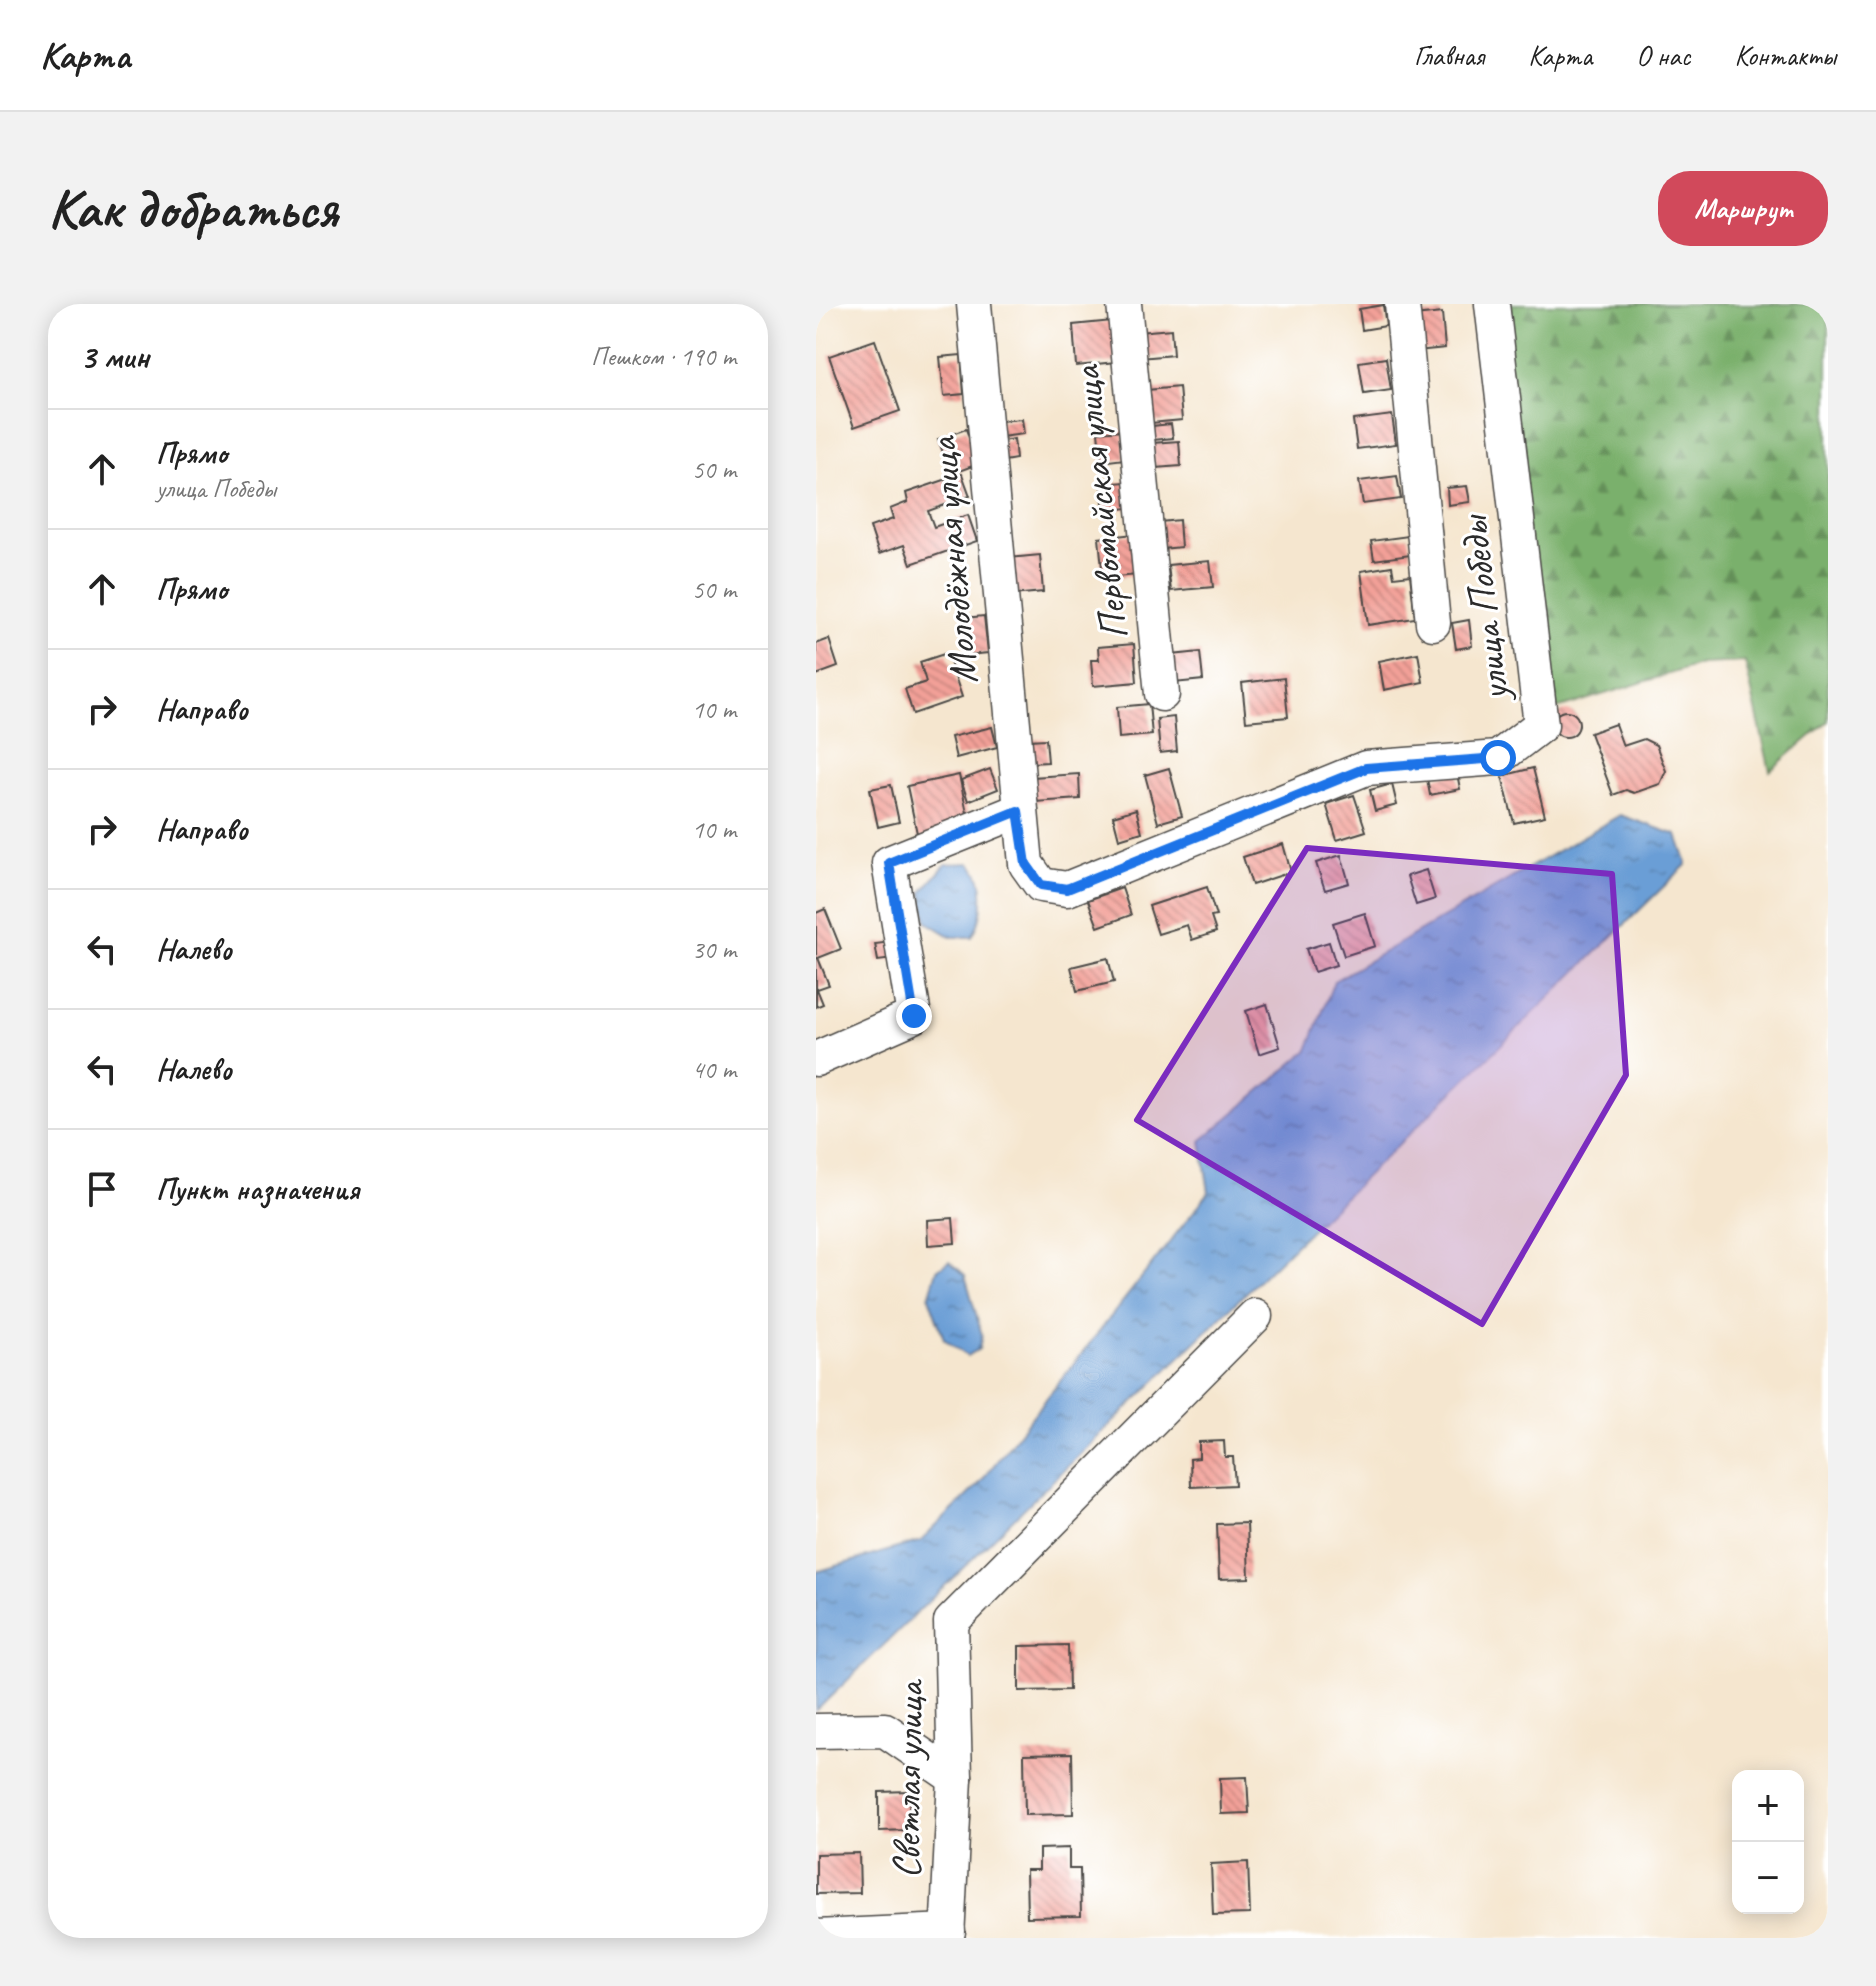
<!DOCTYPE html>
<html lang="ru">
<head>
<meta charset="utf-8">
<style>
  body { margin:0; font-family:Caveat,sans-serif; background:#f2f2f2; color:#222 }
  .controls { position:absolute; right:24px; bottom:24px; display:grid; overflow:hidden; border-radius:16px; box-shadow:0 4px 20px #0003 }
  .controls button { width:72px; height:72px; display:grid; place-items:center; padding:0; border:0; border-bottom:2px solid #e0e0e0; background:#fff; color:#222; font:40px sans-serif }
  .stop { position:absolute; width:24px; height:24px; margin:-18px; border:6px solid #1a73e8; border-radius:50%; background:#fff }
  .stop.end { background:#1a73e8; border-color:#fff; box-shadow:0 2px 8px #0008 }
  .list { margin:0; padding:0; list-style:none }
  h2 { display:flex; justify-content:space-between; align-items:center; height:104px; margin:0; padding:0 32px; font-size:34px }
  h2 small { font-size:26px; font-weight:400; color:#767676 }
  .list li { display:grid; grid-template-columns:52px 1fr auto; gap:24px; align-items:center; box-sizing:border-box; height:120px; padding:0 32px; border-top:2px solid #e0e0e0 }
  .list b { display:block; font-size:30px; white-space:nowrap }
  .list p { margin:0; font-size:26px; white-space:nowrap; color:#767676 }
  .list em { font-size:26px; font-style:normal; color:#767676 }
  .icon { flex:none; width:44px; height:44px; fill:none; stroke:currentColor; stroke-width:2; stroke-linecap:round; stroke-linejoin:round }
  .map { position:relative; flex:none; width:1012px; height:1634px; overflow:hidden; border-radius:32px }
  header { display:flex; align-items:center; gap:48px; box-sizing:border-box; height:112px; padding:0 40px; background:#fff; border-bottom:2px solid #e0e0e0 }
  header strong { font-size:38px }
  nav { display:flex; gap:44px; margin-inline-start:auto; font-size:28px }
  .intro { display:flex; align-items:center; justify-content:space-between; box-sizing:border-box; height:192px; padding:0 48px }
  h1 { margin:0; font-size:56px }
  .button { padding:20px 36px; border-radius:32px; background:#d1495b; color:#fff; font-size:28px; font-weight:700 }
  main { display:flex; gap:48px; padding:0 48px }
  aside { flex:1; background:#fff; border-radius:32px; box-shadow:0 4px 20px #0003 }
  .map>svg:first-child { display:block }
  .forest { fill:url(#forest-firs); stroke:#526e4c; stroke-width:2 }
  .water { fill:url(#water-ripples); stroke:#4b6480; stroke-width:2 }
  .building { fill:url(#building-back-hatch) }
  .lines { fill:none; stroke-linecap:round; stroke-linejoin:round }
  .minor-casing { stroke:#494744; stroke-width:37 }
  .minor { stroke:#fff; stroke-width:34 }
  .route { stroke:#1a73e8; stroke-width:10 }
  .marked { fill:#7b2cbf; fill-opacity:0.2; stroke:#7b2cbf; stroke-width:6; stroke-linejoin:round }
  .labels { text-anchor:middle; stroke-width:6; stroke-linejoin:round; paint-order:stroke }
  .street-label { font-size:40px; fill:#2b2b2b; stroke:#fff }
</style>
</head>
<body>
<header>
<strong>Карта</strong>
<nav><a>Главная</a><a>Карта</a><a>О нас</a><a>Контакты</a></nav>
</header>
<div class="intro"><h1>Как добраться</h1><a class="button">Маршрут</a></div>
<main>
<aside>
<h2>3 мин<small>Пешком · 190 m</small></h2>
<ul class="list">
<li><svg class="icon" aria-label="ahead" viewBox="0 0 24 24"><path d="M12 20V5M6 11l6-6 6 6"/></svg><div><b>Прямо</b><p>улица Победы</p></div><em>50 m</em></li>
<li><svg class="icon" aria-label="ahead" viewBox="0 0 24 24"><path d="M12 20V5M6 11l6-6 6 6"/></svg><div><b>Прямо</b></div><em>50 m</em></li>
<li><svg class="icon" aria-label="right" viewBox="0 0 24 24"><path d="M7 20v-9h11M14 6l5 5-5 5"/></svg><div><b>Направо</b></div><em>10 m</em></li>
<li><svg class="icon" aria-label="right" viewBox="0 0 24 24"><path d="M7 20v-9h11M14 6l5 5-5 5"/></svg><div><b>Направо</b></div><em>10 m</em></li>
<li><svg class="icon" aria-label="left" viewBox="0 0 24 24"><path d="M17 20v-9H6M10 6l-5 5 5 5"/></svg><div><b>Налево</b></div><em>30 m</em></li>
<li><svg class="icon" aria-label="left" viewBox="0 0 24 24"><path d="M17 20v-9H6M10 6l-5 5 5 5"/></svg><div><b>Налево</b></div><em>40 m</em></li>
<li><svg class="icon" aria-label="arrive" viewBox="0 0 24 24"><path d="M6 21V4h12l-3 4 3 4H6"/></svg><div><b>Пункт назначения</b></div></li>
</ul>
</aside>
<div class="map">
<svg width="1012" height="1634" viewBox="0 0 1012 1634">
  <defs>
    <pattern id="forest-firs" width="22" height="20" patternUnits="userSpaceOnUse" patternTransform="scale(2)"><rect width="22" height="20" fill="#7ab06c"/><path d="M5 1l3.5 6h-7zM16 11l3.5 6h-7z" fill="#648f59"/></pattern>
    <pattern id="water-ripples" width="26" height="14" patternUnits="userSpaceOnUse" patternTransform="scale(2)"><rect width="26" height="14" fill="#6b9ed6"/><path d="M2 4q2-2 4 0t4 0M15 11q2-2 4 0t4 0" fill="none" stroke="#5881ae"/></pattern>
    <pattern id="building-back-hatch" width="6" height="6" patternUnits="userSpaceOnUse" patternTransform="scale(2)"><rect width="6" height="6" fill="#f3a098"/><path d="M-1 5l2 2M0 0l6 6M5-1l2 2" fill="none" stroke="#c5837c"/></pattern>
  </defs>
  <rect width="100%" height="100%" fill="#fff"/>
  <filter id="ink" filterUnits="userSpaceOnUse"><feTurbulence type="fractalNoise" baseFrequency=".0125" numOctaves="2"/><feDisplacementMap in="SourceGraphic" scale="16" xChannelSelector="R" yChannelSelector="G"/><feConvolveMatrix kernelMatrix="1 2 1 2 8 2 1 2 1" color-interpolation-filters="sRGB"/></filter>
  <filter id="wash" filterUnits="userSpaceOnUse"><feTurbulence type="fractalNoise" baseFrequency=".006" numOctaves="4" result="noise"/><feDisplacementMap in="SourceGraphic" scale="32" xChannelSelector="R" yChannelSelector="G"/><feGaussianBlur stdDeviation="1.8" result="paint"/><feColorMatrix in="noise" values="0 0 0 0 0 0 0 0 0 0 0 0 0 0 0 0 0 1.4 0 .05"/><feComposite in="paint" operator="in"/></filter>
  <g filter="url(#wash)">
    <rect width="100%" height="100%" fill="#f5e6cf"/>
    <polygon class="forest" points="675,0 1012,0 1012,417 954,467 929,358 885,360 725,410"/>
    <g class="water">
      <polygon points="804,511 861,531 871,560 0,1407 0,1268 105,1237 163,1180 393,888 385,837 492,746 518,677"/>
      <path d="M154 559C172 575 168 614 156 633H136L111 618 106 588 130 560Z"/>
      <polygon points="133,957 149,971 166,1031 163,1045 151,1052 128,1035 113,993 121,966"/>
    </g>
    <g id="blocks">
      <g class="building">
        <polygon points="567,1 570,22 546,26 543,5"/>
        <polygon points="626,9 629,44 601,47 598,12"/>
        <polygon points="296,17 300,58 260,62 257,21"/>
        <polygon points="355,25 357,51 324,54 322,28"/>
        <polygon points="59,36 84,107 38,123 13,52"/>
        <polygon points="145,51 148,90 128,92 124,53"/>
        <polygon points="570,54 575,86 548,90 543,58"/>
        <polygon points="363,83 366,116 335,119 331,86"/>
        <polygon points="576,111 580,140 541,145 537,116"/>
        <polygon points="206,115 208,130 185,133 184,117"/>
        <polygon points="355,120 357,134 337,136 336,122"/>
        <polygon points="150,125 162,160 135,170 122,135"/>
        <polygon points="307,126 309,155 285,158 282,128"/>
        <polygon points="198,135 200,155 188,157 186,137"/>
        <polygon points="363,137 365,162 339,164 336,139"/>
        <polygon points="146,170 154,192 112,207 118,223 152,211 161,237 95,260 88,241 63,250 54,223 77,215 74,205 92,198 90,189"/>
        <polygon points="581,172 585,195 547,200 543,177"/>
        <polygon points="310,178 312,204 288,207 285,180"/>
        <polygon points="651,182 654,198 632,201 631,184"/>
        <polygon points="363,216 365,243 346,245 344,218"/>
        <polygon points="318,230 322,271 287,274 283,234"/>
        <polygon points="592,232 595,251 558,256 555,237"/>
        <polygon points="224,251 227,288 196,291 193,254"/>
        <polygon points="394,257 397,283 355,287 352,261"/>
        <polygon points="576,262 578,273 594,271 599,314 552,321 545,267"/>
        <polygon points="168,312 172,349 152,351 148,314"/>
        <polygon points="653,316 656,342 640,345 636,319"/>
        <polygon points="13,335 22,363 0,371 0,340"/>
        <polygon points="318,340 321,378 277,382 275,356 283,356 282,343"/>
        <polygon points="384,348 387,376 358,379 356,351"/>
        <polygon points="131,349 146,393 97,410 89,385 110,378 104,358"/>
        <polygon points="602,349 607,378 568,386 563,357"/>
        <polygon points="468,374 472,413 430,417 426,379"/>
        <polygon points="333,400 336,431 303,434 301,403"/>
        <circle cx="750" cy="420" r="13"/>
        <polygon points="358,413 361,447 344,449 341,415"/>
        <polygon points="799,420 807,442 828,435 840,441 850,467 844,480 818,489 810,486 797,491 774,429"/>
        <polygon points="176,423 181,443 140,454 135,433"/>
        <polygon points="230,435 232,458 214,459 212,436"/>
        <polygon points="353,464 366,512 342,519 329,471"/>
        <polygon points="717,464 729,512 698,519 686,472"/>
        <polygon points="174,465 182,485 152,497 145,476"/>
        <polygon points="641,469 644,485 614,491 611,475"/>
        <polygon points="263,470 264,495 218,498 216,473"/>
        <polygon points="143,471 154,523 102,534 91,482"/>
        <polygon points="576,480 581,501 559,507 554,486"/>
        <polygon points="75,481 83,518 62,523 54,485"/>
        <polygon points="538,491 550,527 521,536 510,500"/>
        <polygon points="320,505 326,528 303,535 297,512"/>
        <polygon points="467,540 475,568 436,581 427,553"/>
        <polygon points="525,551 533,579 509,586 500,559"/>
        <polygon points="610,566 619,595 600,601 591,572"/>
        <polygon points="391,583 400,612 395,613 400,628 376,636 371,621 342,630 333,602"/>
        <polygon points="306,584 315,611 282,623 272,596"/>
        <polygon points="9,605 25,645 2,654 13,681 1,685 7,700 0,703 0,609"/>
        <polygon points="549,609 559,642 528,652 517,619"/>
        <polygon points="75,638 78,655 62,657 59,640"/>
        <polygon points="513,638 520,661 498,668 490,645"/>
        <polygon points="292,654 298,678 261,687 255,663"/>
        <polygon points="451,700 464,743 443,750 430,707"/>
        <polygon points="137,914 139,939 112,941 111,916"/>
        <polygon points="408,1137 409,1153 417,1153 419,1181 375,1183 374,1155 383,1154 383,1138"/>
        <polygon points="431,1219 433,1274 403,1275 401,1220"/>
        <polygon points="252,1341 253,1386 203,1387 203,1342"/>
        <polygon points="256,1449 257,1510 209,1511 208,1450"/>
        <polygon points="431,1473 433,1509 405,1510 404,1474"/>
        <polygon points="93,1487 94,1526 63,1527 63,1488"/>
        <polygon points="253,1544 253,1565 264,1565 265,1612 211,1613 210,1566 223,1566 223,1545"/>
        <polygon points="43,1549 44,1589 0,1590 0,1550"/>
        <polygon points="432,1558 434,1610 397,1611 395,1560"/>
      </g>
    </g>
  </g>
  <g filter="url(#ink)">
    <use href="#blocks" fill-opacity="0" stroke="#494744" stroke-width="2"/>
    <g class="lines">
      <g class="minor-casing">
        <g id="minor">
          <polyline points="158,0 210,560 225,581 251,585 550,464 682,454 725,421 676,0"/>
          <polyline points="308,0 346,390"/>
          <polyline points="586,0 617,319"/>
          <polyline points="0,755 98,712 73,559 202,507"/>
          <polyline points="0,1427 69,1426 139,1474"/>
          <polyline points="0,1633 132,1627"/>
          <polyline points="131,1634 139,1474 135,1318 439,1012"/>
        </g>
      </g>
      <use href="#minor" class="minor"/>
    </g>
  </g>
  <g class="lines" filter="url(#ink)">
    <polyline class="route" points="98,712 73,559 202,507 210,560 225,581 251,585 550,464 682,454"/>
  </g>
  <path class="marked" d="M491 544 796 570 810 771 666 1020 321 816Z"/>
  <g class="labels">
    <g class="street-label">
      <text transform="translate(283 199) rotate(-96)" y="14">Первомайская улица</text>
      <text transform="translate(136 257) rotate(-95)" y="14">Молодёжная улица</text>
      <text transform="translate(667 305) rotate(-97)" y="14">улица Победы</text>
      <text transform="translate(91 1476) rotate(-89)" y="14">Светлая улица</text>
    </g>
  </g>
</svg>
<div class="controls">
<button>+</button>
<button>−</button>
</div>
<div class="stop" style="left:682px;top:454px"></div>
<div class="stop end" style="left:98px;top:712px"></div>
</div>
</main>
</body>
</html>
